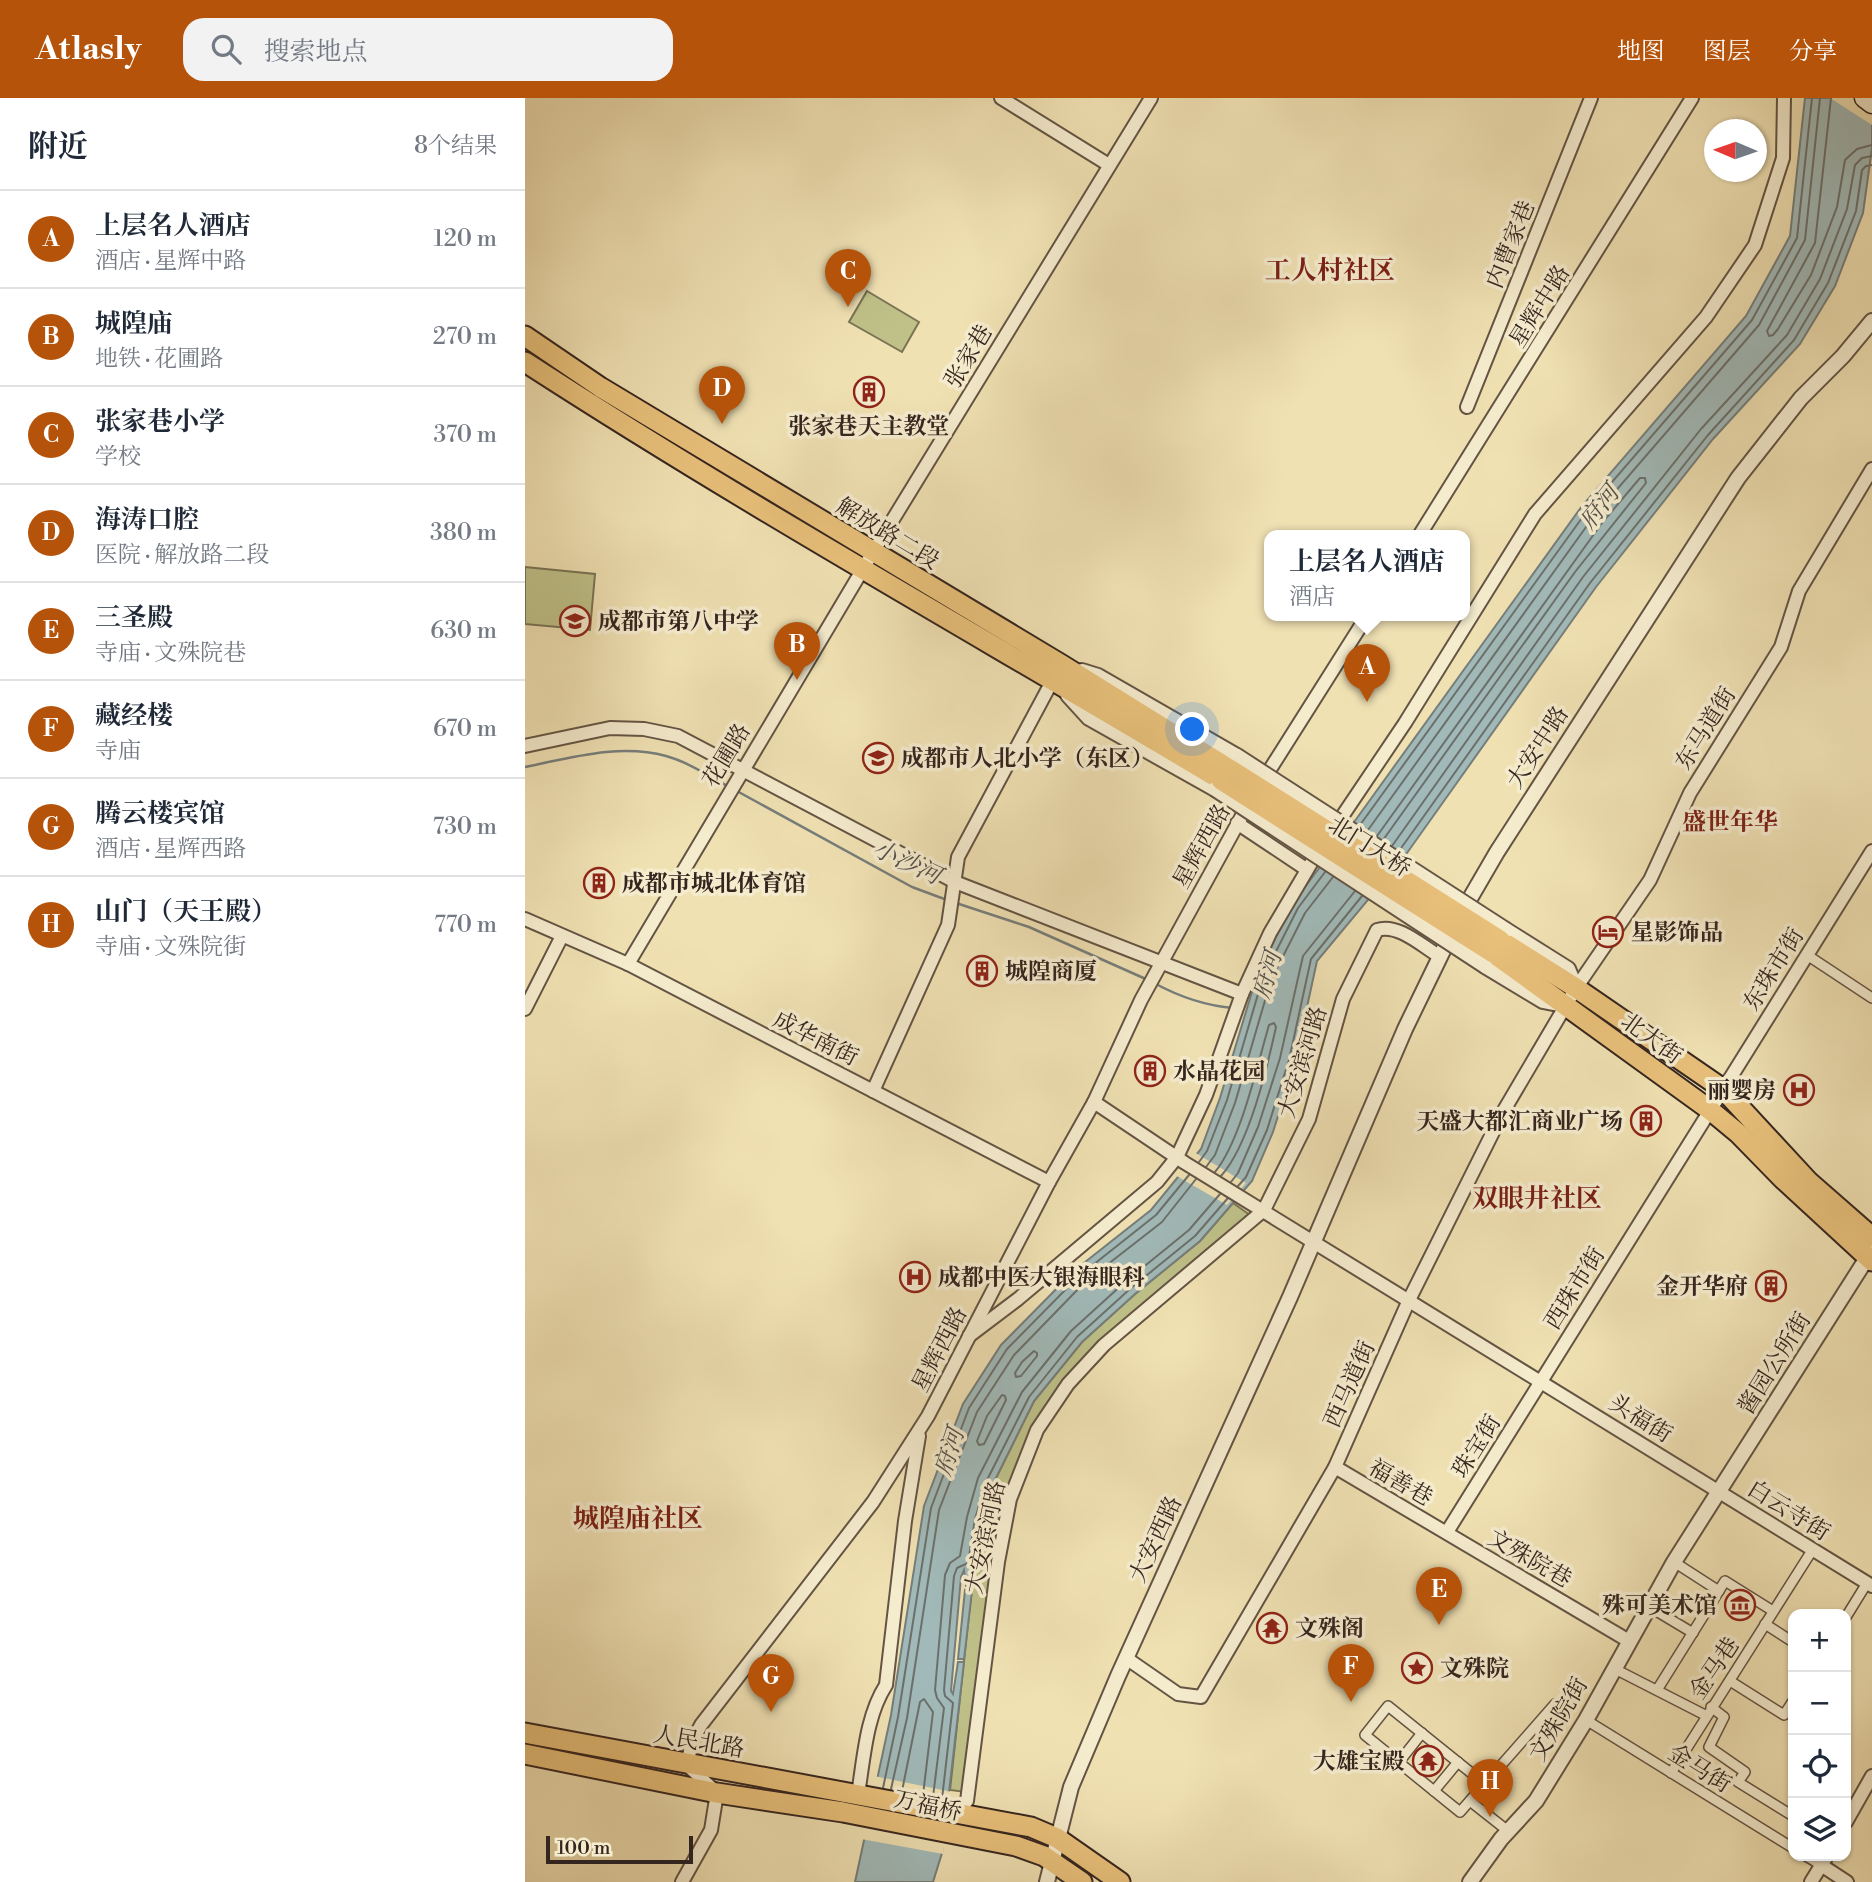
<!DOCTYPE html>
<html lang="zh">
<head>
<meta charset="utf-8">
<style>
  body { margin:0; font-family:"Libre Bodoni","Noto Serif SC",serif; background:#f2f2f3; color:#1f2937 }
  .controls { position:absolute; right:21px; bottom:21px; display:grid; overflow:hidden; border-radius:14px; box-shadow:0 2px 5px #0004 }
  .controls button { width:63px; height:63px; display:grid; place-items:center; padding:0; border:0; border-bottom:2px solid #e0e1e3; background:#fff; color:#1f2937; font:35px sans-serif }
  .compass { position:absolute; left:1179px; top:21px; width:63px; height:63px; border-radius:50%; background:#fff; box-shadow:0 2px 5px #0004; rotate:272deg }
  .scale { position:absolute; left:21px; bottom:18px; width:147px; box-sizing:border-box; padding-left:7px; border:4px solid #35251f; border-top:0; font-size:19px; line-height:24px; white-space:nowrap; color:#35251f; -webkit-text-stroke:5px #f5ecce; paint-order:stroke }
  .you { position:absolute; left:668px; top:632px; width:24px; height:24px; margin:-18px; border:5px solid #fff; border-radius:50%; background:#1a73e8; box-shadow:0 0 0 10px #1a73e833 }
  .badge { display:grid; place-items:center; width:46px; height:46px; border-radius:50%; background:#b45309; color:#fff; font-size:23px; font-weight:700 }
  .pin { position:absolute; translate:-50% -58px; filter:drop-shadow(0 2px 4px #0008) }
  .pin::after { content:''; position:absolute; top:37px; width:24px; height:21px; background:inherit; clip-path:polygon(0 0,100% 0,50% 100%) }
  .popup { position:absolute; left:739px; top:432px; width:206px; height:91px; box-sizing:border-box; display:grid; place-content:center; border-radius:14px; background:#fff; filter:drop-shadow(0 2px 5px #0005); font-size:23px; white-space:nowrap; color:#747a83 }
  .popup b { font-size:26px; color:#1f2937 }
  .popup::after { content:''; position:absolute; left:50%; top:100%; margin-left:-14px; border:14px solid transparent; border-top-color:#fff }
  .list { margin:0; padding:0; list-style:none }
  h2 { display:flex; justify-content:space-between; align-items:center; height:91px; margin:0; padding:0 28px; font-size:30px }
  h2 small { font-size:23px; font-weight:400; color:#747a83 }
  .list li { display:grid; grid-template-columns:46px 1fr auto; gap:21px; align-items:center; box-sizing:border-box; height:98px; padding:0 28px; border-top:2px solid #e0e1e3 }
  .list b { display:block; font-size:26px; white-space:nowrap }
  .list p { margin:0; font-size:23px; white-space:nowrap; color:#747a83 }
  .list em { font-size:23px; font-style:normal; color:#747a83 }
  .icon { flex:none; width:38px; height:38px; fill:none; stroke:currentColor; stroke-width:2; stroke-linecap:round; stroke-linejoin:round }
  .map { position:relative; flex:none; width:1347px; height:1784px; overflow:hidden }
  header { display:flex; align-items:center; gap:42px; box-sizing:border-box; height:98px; padding:0 35px; background:#b45309; color:#fff }
  header strong { font-size:33px }
  nav { display:flex; gap:38px; margin-inline-start:auto; font-size:24px }
  .search { width:490px; height:63px; background:#f2f2f3; display:flex; align-items:center; gap:18px; box-sizing:border-box; padding:0 24px; border-radius:21px; color:#747a83; font-size:26px }
  main { display:flex }
  aside { flex:1; background:#fff }
  .map>svg:first-child { display:block }
  .green { fill:#bfc189; stroke:#7a7354; stroke-width:2 }
  .water { fill:#a1bab9; stroke:#767e7b; stroke-width:2 }
  .pier { fill:#f0e1b3 }
  .lines { fill:none; stroke-linecap:round; stroke-linejoin:round }
  .shore { stroke:#6b706c; stroke-width:2 }
  .stream { stroke:#767e7b; stroke-width:2.5 }
  .pedestrian-casing { stroke:#645444; stroke-width:12 }
  .minor-casing { stroke:#645444; stroke-width:16 }
  .tertiary-casing { stroke:#645444; stroke-width:18 }
  .secondary-casing { stroke:#35251f; stroke-width:21 }
  .primary-casing { stroke:#35251f; stroke-width:23 }
  .pedestrian { stroke:#f5ecce; stroke-width:9 }
  .minor { stroke:#f5ecce; stroke-width:12 }
  .tertiary { stroke:#f5ecce; stroke-width:14 }
  .secondary { stroke:#f5ecce; stroke-width:18 }
  .primary { stroke:#e8c07a; stroke-width:19 }
  .tertiary-bridge-casing { stroke:#645444; stroke-width:18; stroke-linecap:butt }
  .primary-bridge-casing { stroke:#35251f; stroke-width:23; stroke-linecap:butt }
  .tertiary-bridge { stroke:#f5ecce; stroke-width:14 }
  .primary-bridge { stroke:#e8c07a; stroke-width:19 }
  .labels { text-anchor:middle; stroke-width:7; stroke-linejoin:round; paint-order:stroke }
  .street-label { font-size:23px; fill:#35251f; stroke:#f5ecce }
  .poi-label { font-size:23px; font-weight:bold; fill:#35251f; stroke:#f5ecce; text-anchor:start }
  .water-label { font-size:24px; font-style:italic; fill:#55524d; stroke:#f5ecce }
  .neighbourhood-label { font-size:24px; font-weight:bold; fill:#7a1f14; stroke:#f5ecce }
  .quarter-label { font-size:26px; font-weight:bold; fill:#7a1f14; stroke:#f5ecce }
</style>
</head>
<body>
<header>
<strong>Atlasly</strong>
<div class="search"><svg class="icon" aria-label="search" viewBox="0 0 24 24"><circle cx="10" cy="10" r="6"/><path d="M15 15l6 6"/></svg>搜索地点</div>
<nav><a>地图</a><a>图层</a><a>分享</a></nav>
</header>
<main>
<aside>
<h2>附近<small>8个结果</small></h2>
<ul class="list">
<li><span class="badge">A</span><div><b>上层名人酒店</b><p>酒店 · 星辉中路</p></div><em>120 m</em></li>
<li><span class="badge">B</span><div><b>城隍庙</b><p>地铁 · 花圃路</p></div><em>270 m</em></li>
<li><span class="badge">C</span><div><b>张家巷小学</b><p>学校</p></div><em>370 m</em></li>
<li><span class="badge">D</span><div><b>海涛口腔</b><p>医院 · 解放路二段</p></div><em>380 m</em></li>
<li><span class="badge">E</span><div><b>三圣殿</b><p>寺庙 · 文殊院巷</p></div><em>630 m</em></li>
<li><span class="badge">F</span><div><b>藏经楼</b><p>寺庙</p></div><em>670 m</em></li>
<li><span class="badge">G</span><div><b>腾云楼宾馆</b><p>酒店 · 星辉西路</p></div><em>730 m</em></li>
<li><span class="badge">H</span><div><b>山门（天王殿）</b><p>寺庙 · 文殊院街</p></div><em>770 m</em></li>
</ul>
</aside>
<div class="map">
<svg width="1347" height="1784" viewBox="0 0 1347 1784">
  <rect width="100%" height="100%" fill="#f0e1b3"/>
  <filter id="stains"><feTurbulence type="fractalNoise" baseFrequency=".00286" numOctaves="4"/><feColorMatrix values="0 0 0 0 .2 0 0 0 0 .09 0 0 0 0 .02 0 0 0 .5 -.17"/></filter>
  <radialGradient id="worn" r=".72"><stop offset=".6" stop-color="#630" stop-opacity="0"/><stop offset="1" stop-color="#630" stop-opacity=".3"/></radialGradient>
  <g class="green">
    <polygon points="342,193 394,224 377,254 324,224"/>
    <polygon points="0,469 70,476 65,532 0,526"/>
    <polygon points="708,1105 725,1117 540,1286 486,1388 440,1694 425,1692 449,1471 457,1423 468,1386 509,1303 557,1244 610,1196 675,1143"/>
  </g>
  <g class="water">
    <polygon points="1280,0 1347,0 1347,50 1338,115 1310,188 1275,246 1188,341 1071,489 882,755 792,863 770,964 748,1034 727,1083 675,1143 610,1196 557,1244 509,1303 468,1386 462,1404 447,1489 441,1488 439,1472 436,1479 426,1593 428,1596 433,1564 439,1564 417,1755 408,1784 330,1784 366,1617 399,1408 438,1306 476,1247 550,1172 626,1112 676,1051 695,1000 732,877 767,806 832,720 1057,408 1221,218 1265,138"/>
    <polygon points="440,1492 447,1493 439,1561 433,1561"/>
  </g>
  <g class="pier">
    <polygon points="1305,0 1347,0 1347,27"/>
    <polygon points="669,1054 721,1085 702,1107 650,1077"/>
    <polygon points="349,1678 427,1694 418,1756 336,1741"/>
  </g>
  <g class="lines">
    <g class="shore">
      <polyline points="1306,0 1290,145 1242,233 1244,238 1248,237 1253,231 1286,177 1312,109 1320,62 1332,51 1347,47"/>
      <polyline points="835,727 1062,413 1227,222 1272,140 1287,0"/>
      <polyline points="843,732 1069,418 1234,227 1280,142 1295,0"/>
      <polyline points="852,738 1077,425 1115,380 1120,380 1121,385 1050,474 858,742"/>
      <polyline points="867,748 1058,479 1176,331 1262,237 1295,181 1322,111 1330,67 1337,60 1347,58"/>
      <polyline points="874,753 1065,485 1183,337 1269,242 1303,185 1331,113 1337,72 1341,68 1347,67"/>
      <polyline points="674,1064 682,1053 702,1002 738,879 773,810 800,774"/>
      <polyline points="681,1069 690,1057 710,1005 746,882 780,815 808,779"/>
      <path d="M690 1074C716 1042 732 968 744 927L749 925 751 929C742 970 724 1047 696 1078"/>
      <polyline points="706,1084 713,1075 733,1029 755,960 778,858 830,793"/>
      <polyline points="713,1088 721,1079 742,1032 764,962 786,861 837,798"/>
      <polygon points="509,1253 512,1255 512,1258 496,1278 491,1279 490,1275 497,1264"/>
      <polygon points="477,1297 480,1298 481,1302 459,1346 454,1347 452,1343 462,1318"/>
      <polyline points="358,1690 373,1619 406,1410 444,1310 482,1251 554,1178 631,1117 664,1077"/>
      <polyline points="366,1691 382,1620 414,1412 452,1314 489,1257 560,1184 637,1124 671,1081"/>
      <polyline points="377,1693 395,1604 399,1601 408,1614 398,1697"/>
      <polyline points="408,1699 419,1610 412,1600 410,1592 420,1477 425,1465 435,1458 442,1419 453,1380 497,1294 546,1233 600,1184 664,1132 695,1096"/>
      <polyline points="417,1701 428,1605 420,1598 419,1592 429,1478 432,1470 443,1465 450,1421 461,1384 504,1299 552,1239 606,1190 670,1138 703,1100"/>
    </g>
    <g class="stream">
      <path d="M0 669C45 660 95 645 141 658 163 664 184 678 204 689"/>
      <polyline points="210,692 387,789 422,802"/>
      <polyline points="431,805 504,829 623,882"/>
      <path d="M629 885C653 898 681 908 709 910"/>
    </g>
    <g class="pedestrian-casing">
      <g id="pedestrian">
        <polyline points="1282,857 1347,900"/>
        <polyline points="1149,1464 1194,1493"/>
        <polyline points="1123,1508 1168,1535"/>
        <polyline points="1321,1519 1342,1485"/>
        <polyline points="1240,1526 1268,1544"/>
        <polyline points="1088,1570 1180,1617"/>
        <polyline points="1205,1583 1259,1617 1268,1603"/>
        <polyline points="1132,1592 1200,1483 1248,1513"/>
        <polyline points="1186,1609 1199,1619 1184,1649 1220,1674 1213,1684 1268,1718"/>
        <polyline points="1061,1622 1268,1750"/>
        <polyline points="874,1664 897,1635"/>
        <polyline points="1146,1675 1288,1451"/>
        <polyline points="960,1686 863,1608 840,1637 935,1714 1030,1606"/>
        <polyline points="909,1693 933,1664"/>
        <polyline points="945,1703 983,1733"/>
        <polyline points="1281,1758 1296,1767"/>
      </g>
    </g>
    <g class="minor-casing">
      <g id="minor">
        <polyline points="476,0 584,67"/>
        <polyline points="942,309 1066,0"/>
        <polyline points="894,438 1167,0"/>
        <polyline points="0,648 85,630 119,631 153,638 430,784 717,896"/>
        <polyline points="737,684 842,518"/>
        <polyline points="712,725 781,771"/>
        <polyline points="810,729 880,625 1010,416 1181,219 1230,147 1258,60 1259,0"/>
        <polyline points="0,821 103,866 524,1084"/>
        <polyline points="103,866 348,454 626,0"/>
        <polyline points="0,911 37,838"/>
        <polyline points="348,993 423,827 433,759 531,576"/>
        <polyline points="569,1004 660,1065 1347,1488"/>
        <polyline points="444,1238 493,1201 632,1084 652,1059 681,997 717,896 745,835 795,750"/>
        <polyline points="810,1369 1104,1543"/>
        <polyline points="922,1434 1347,753"/>
        <polyline points="601,1560 653,1596 676,1599 810,1369 884,1202 978,1014 1051,890 1125,782 1165,695 1256,549 1274,493 1347,371"/>
        <path d="M333 1696C339 1660 341 1618 361 1587L380 1423 394 1338"/>
        <path d="M442 1703 473 1464 485 1401 512 1332 543 1286 579 1247 739 1112 784 1021 818 901 852 832C873 825 897 848 914 858"/>
        <polyline points="1321,1724 1347,1678"/>
        <polyline points="1296,1767 1322,1784"/>
        <polyline points="157,1784 186,1732 192,1695 162,1667 167,1644 176,1627 348,1404 403,1318 524,1084 569,1004 616,902 724,705"/>
        <polyline points="1286,1784 1302,1758"/>
      </g>
    </g>
    <g class="tertiary-casing">
      <g id="tertiary">
        <polyline points="557,573 573,578 712,658"/>
        <polyline points="543,597 564,620 690,691"/>
        <polyline points="936,816 972,754 1213,380 1276,300 1318,258 1347,223"/>
        <polyline points="981,832 1043,871 1051,890"/>
        <polyline points="960,868 1018,903 1033,906"/>
        <polyline points="522,1784 546,1689 593,1578 765,1199 880,931 927,834"/>
        <polyline points="945,1784 976,1741 1011,1703 1061,1622 1149,1464 1347,1152"/>
      </g>
    </g>
    <g class="secondary-casing">
      <polyline id="secondary" points="1339,0 1347,6"/>
    </g>
    <g class="primary-casing">
      <g id="primary">
        <polyline points="0,238 75,289 537,567 703,670"/>
        <path d="M0 264C227 411 464 543 696 682"/>
        <polyline points="975,842 1051,890 1198,991 1284,1084 1347,1139"/>
        <polyline points="968,855 1185,1012 1214,1036 1258,1081 1347,1163"/>
        <polyline points="0,1635 506,1729 532,1740 595,1784"/>
        <polyline points="0,1656 192,1695 318,1714 491,1748 519,1758 557,1784"/>
      </g>
    </g>
    <use href="#pedestrian" class="pedestrian"/>
    <use href="#minor" class="minor"/>
    <use href="#tertiary" class="tertiary"/>
    <use href="#secondary" class="secondary"/>
    <use href="#primary" class="primary"/>
    <g class="tertiary-bridge-casing">
      <g id="tertiary-bridge">
        <polyline points="712,658 981,832"/>
        <polyline points="690,691 960,868"/>
      </g>
    </g>
    <g class="primary-bridge-casing">
      <g id="primary-bridge">
        <polyline points="703,670 975,842"/>
        <polyline points="696,682 968,855"/>
      </g>
    </g>
    <use href="#tertiary-bridge" class="tertiary-bridge"/>
    <use href="#primary-bridge" class="primary-bridge"/>
  </g>
  <defs>
    <g id="building-ring" transform="scale(1.575)"><circle r="9.5" fill="#f5ecce" stroke="#8f2418" stroke-width="1.5"/><path d="M-4-6H4V6H1V3H-1V6H-4ZM-2.5-4.3h1.7v1.8h-1.7ZM.8-4.3h1.7v1.8H.8ZM-2.5-1h1.7V.8h-1.7ZM.8-1h1.7V.8H.8Z" fill="#8f2418"/></g>
    <g id="school-ring" transform="scale(1.575)"><circle r="9.5" fill="#f5ecce" stroke="#8f2418" stroke-width="1.5"/><path d="M0-5L7-2L0 1L-7-2ZM-4 1L0 2.5L4 1V4Q0 6-4 4Z" fill="#8f2418"/></g>
    <g id="hotel-ring" transform="scale(1.575)"><circle r="9.5" fill="#f5ecce" stroke="#8f2418" stroke-width="1.5"/><path d="M-6-4.5h1.5V1H6V5H4.5V3h-9V5H-6ZM-4 0a1.8 1.8 0 1 1 3.6 0ZM.5 0V-2.5h3Q6-2.5 6 0Z" fill="#8f2418"/></g>
    <g id="hospital-ring" transform="scale(1.575)"><circle r="9.5" fill="#f5ecce" stroke="#8f2418" stroke-width="1.5"/><path d="M-5-5h3v3.5h4V-5h3V5h-3V1.5h-4V5h-3Z" fill="#8f2418"/></g>
    <g id="museum-ring" transform="scale(1.575)"><circle r="9.5" fill="#f5ecce" stroke="#8f2418" stroke-width="1.5"/><path d="M0-6L6-3V-2H-6V-3ZM-5-1h2V3h-2ZM-1-1h2V3h-2ZM3-1h2V3H3ZM-6 4H6V6H-6Z" fill="#8f2418"/></g>
    <g id="temple-ring" transform="scale(1.575)"><circle r="9.5" fill="#f5ecce" stroke="#8f2418" stroke-width="1.5"/><path d="M0-6L5-2H3V0L6.5 2.5H4V6H1.5V3h-3V6H-4V2.5H-6.5L-3 0V-2H-5Z" fill="#8f2418"/></g>
    <g id="sight-ring" transform="scale(1.575)"><circle r="9.5" fill="#f5ecce" stroke="#8f2418" stroke-width="1.5"/><path d="M0-6L1.8-2.2L6-1.7L2.9 1.2L3.7 5.4L0 3.3L-3.7 5.4L-2.9 1.2L-6-1.7L-1.8-2.2Z" fill="#8f2418"/></g>
  </defs>
  <g fill-rule="evenodd">
    <use href="#building-ring" x="344" y="294"/>
    <use href="#school-ring" x="50" y="523"/>
    <use href="#school-ring" x="353" y="660"/>
    <use href="#building-ring" x="74" y="785"/>
    <use href="#hotel-ring" x="1083" y="834"/>
    <use href="#building-ring" x="457" y="873"/>
    <use href="#building-ring" x="625" y="973"/>
    <use href="#hospital-ring" x="1274" y="992"/>
    <use href="#building-ring" x="1121" y="1023"/>
    <use href="#hospital-ring" x="390" y="1179"/>
    <use href="#building-ring" x="1246" y="1188"/>
    <use href="#museum-ring" x="1215" y="1507"/>
    <use href="#temple-ring" x="747" y="1530"/>
    <use href="#sight-ring" x="892" y="1570"/>
    <use href="#temple-ring" x="903" y="1663"/>
  </g>
  <g class="labels">
    <g class="street-label">
      <text transform="translate(985 146) rotate(-68)" y="8">内曹家巷</text>
      <text transform="translate(1014 208) rotate(-58)" y="8">星辉中路</text>
      <text transform="translate(443 258) rotate(-59)" y="8">张家巷</text>
      <text transform="translate(363 435) rotate(31)" y="8">解放路二段</text>
      <text transform="translate(1180 630) rotate(-58)" y="8">东马道街</text>
      <text transform="translate(1012 649) rotate(-57)" y="8">大安中路</text>
      <text transform="translate(201 657) rotate(-59)" y="8">花圃路</text>
      <text transform="translate(676 748) rotate(-61)" y="8">星辉西路</text>
      <text transform="translate(845 748) rotate(32)" y="8">北门大桥</text>
      <text transform="translate(1248 871) rotate(-58)" y="8">东珠市街</text>
      <text transform="translate(291 940) rotate(27)" y="8">成华南街</text>
      <text transform="translate(1127 940) rotate(36)" y="8">北大街</text>
      <text transform="translate(777 964) rotate(-73)" y="8">大安滨河路</text>
      <text transform="translate(1049 1190) rotate(-58)" y="8">西珠市街</text>
      <text transform="translate(414 1251) rotate(-63)" y="8">星辉西路</text>
      <text transform="translate(1249 1265) rotate(-58)" y="8">酱园公所街</text>
      <text transform="translate(824 1286) rotate(-66)" y="8">西马道街</text>
      <text transform="translate(1116 1320) rotate(32)" y="8">头福街</text>
      <text transform="translate(951 1348) rotate(-58)" y="8">珠宝街</text>
      <text transform="translate(876 1384) rotate(30)" y="8">福善巷</text>
      <text transform="translate(1264 1412) rotate(32)" y="8">白云寺街</text>
      <text transform="translate(460 1439) rotate(-78)" y="8">大安滨河路</text>
      <text transform="translate(630 1441) rotate(-65)" y="8">大安西路</text>
      <text transform="translate(1005 1460) rotate(30)" y="8">文殊院巷</text>
      <text transform="translate(1189 1570) rotate(-56)" y="8">金马巷</text>
      <text transform="translate(1033 1621) rotate(-60)" y="8">文殊院街</text>
      <text transform="translate(174 1643) rotate(10)" y="8">人民北路</text>
      <text transform="translate(1175 1670) rotate(32)" y="8">金马街</text>
      <text transform="translate(403 1707) rotate(12)" y="8">万福桥</text>
    </g>
    <g class="poi-label">
      <text x="344" y="336" text-anchor="middle">张家巷天主教堂</text>
      <text x="73" y="531">成都市第八中学</text>
      <text x="376" y="668">成都市人北小学（东区）</text>
      <text x="97" y="793">成都市城北体育馆</text>
      <text x="1106" y="842">星影饰品</text>
      <text x="480" y="881">城隍商厦</text>
      <text x="648" y="981">水晶花园</text>
      <text x="1251" y="1000" text-anchor="end">丽婴房</text>
      <text x="1098" y="1031" text-anchor="end">天盛大都汇商业广场</text>
      <text x="413" y="1187">成都中医大银海眼科</text>
      <text x="1223" y="1196" text-anchor="end">金开华府</text>
      <text x="1192" y="1515" text-anchor="end">殊可美术馆</text>
      <text x="770" y="1538">文殊阁</text>
      <text x="915" y="1578">文殊院</text>
      <text x="880" y="1671" text-anchor="end">大雄宝殿</text>
    </g>
    <g class="water-label">
      <text transform="translate(1074 409) rotate(-52)" y="8">府河</text>
      <text transform="translate(382 764) rotate(25)" y="8">小沙河</text>
      <text transform="translate(742 877) rotate(-74)" y="8">府河</text>
      <text transform="translate(424 1354) rotate(-72)" y="8">府河</text>
    </g>
    <g class="neighbourhood-label">
      <text x="1205" y="732">盛世年华</text>
    </g>
    <g class="quarter-label">
      <text x="805" y="181">工人村社区</text>
      <text x="1012" y="1109">双眼井社区</text>
      <text x="113" y="1429">城隍庙社区</text>
    </g>
  </g>
  <rect width="100%" height="100%" filter="url(#stains)"/>
  <rect width="100%" height="100%" fill="url(#worn)"/>
</svg>
<div class="controls">
<button>+</button>
<button>−</button>
<button><svg class="icon" aria-label="locate" viewBox="0 0 24 24"><circle cx="12" cy="12" r="6"/><path d="M12 2v4M12 18v4M2 12h4M18 12h4"/></svg></button>
<button><svg class="icon" aria-label="layers" viewBox="0 0 24 24"><path d="M12 4l9 5-9 5-9-5zM3 14l9 5 9-5"/></svg></button>
</div>
<svg class="compass" viewBox="-18 -18 36 36"><path d="M0-13l5 13h-10z" fill="#e53935"/><path d="M0 13l5-13h-10z" fill="#747a83"/></svg>
<div class="scale">100 m</div>
<div class="you"></div>
<div class="pin badge" style="left:842px;top:604px">A</div>
<div class="popup"><b>上层名人酒店</b>酒店</div>
<div class="pin badge" style="left:272px;top:582px">B</div>
<div class="pin badge" style="left:323px;top:209px">C</div>
<div class="pin badge" style="left:197px;top:326px">D</div>
<div class="pin badge" style="left:914px;top:1527px">E</div>
<div class="pin badge" style="left:826px;top:1604px">F</div>
<div class="pin badge" style="left:246px;top:1614px">G</div>
<div class="pin badge" style="left:965px;top:1719px">H</div>
</div>
</main>
</body>
</html>
